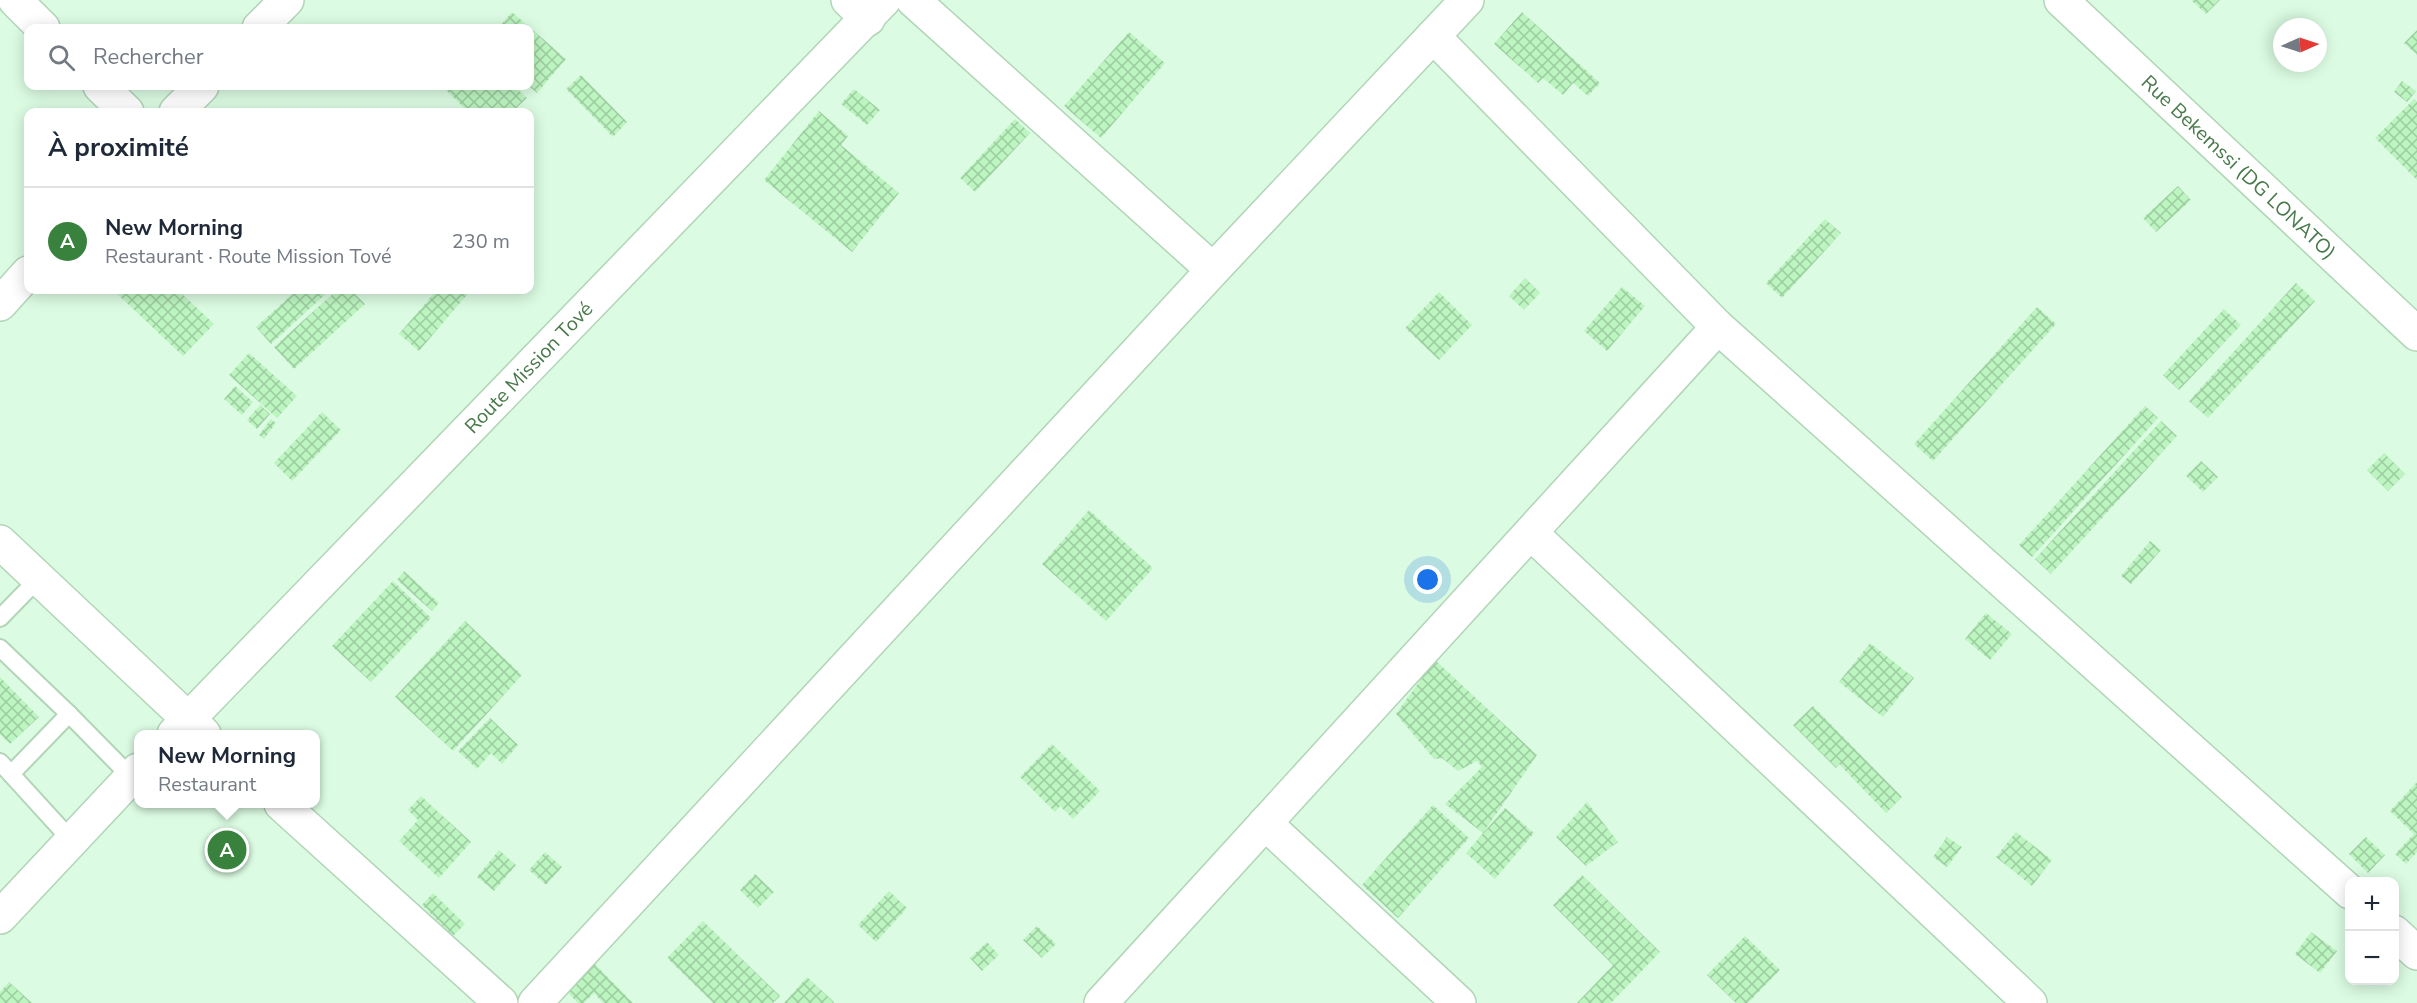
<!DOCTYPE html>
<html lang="fr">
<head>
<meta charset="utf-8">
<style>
  body { margin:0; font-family:"Nunito Sans",sans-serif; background:#f2f2f3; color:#1f2937 }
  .controls { position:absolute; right:18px; bottom:18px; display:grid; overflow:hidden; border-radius:12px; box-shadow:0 3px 15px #0003 }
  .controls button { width:54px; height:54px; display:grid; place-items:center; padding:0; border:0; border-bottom:2px solid #e0e1e3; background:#fff; color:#1f2937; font:30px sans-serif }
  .compass { position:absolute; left:2273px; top:18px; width:54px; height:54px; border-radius:50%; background:#fff; box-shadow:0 3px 15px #0003; rotate:87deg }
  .you { position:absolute; left:1428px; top:580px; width:21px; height:21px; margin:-15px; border:4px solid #fff; border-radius:50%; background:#1a73e8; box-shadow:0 0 0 9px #1a73e833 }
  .badge { display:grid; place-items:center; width:39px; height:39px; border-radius:50%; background:#39823e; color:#fff; font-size:20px; font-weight:700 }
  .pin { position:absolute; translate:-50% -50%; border:3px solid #fff; box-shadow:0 2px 6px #0006 }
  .popup { position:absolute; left:134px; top:730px; width:186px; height:78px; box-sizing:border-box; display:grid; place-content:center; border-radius:12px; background:#fff; filter:drop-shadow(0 2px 4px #0005); font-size:20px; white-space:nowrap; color:#747a83 }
  .popup b { font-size:22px; color:#1f2937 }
  .popup::after { content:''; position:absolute; left:50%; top:100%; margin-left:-12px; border:12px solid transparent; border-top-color:#fff }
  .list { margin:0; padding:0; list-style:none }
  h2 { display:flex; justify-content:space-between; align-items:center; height:78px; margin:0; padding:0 24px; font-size:26px }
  h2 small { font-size:20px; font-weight:400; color:#747a83 }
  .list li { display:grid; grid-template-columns:39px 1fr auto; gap:18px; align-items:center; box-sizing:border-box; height:108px; padding:0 24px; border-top:2px solid #e0e1e3 }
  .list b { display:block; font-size:22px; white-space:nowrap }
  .list p { margin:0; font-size:20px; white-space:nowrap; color:#747a83 }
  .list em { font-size:20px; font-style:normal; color:#747a83 }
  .icon { flex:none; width:33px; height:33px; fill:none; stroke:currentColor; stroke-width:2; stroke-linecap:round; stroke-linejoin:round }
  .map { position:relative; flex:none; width:2417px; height:1003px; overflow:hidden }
  .search { position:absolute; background:#fff; box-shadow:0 3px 15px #0003; left:24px; top:24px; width:510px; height:66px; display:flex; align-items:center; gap:15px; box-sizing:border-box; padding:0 21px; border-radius:12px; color:#747a83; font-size:22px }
  .panel { position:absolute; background:#fff; box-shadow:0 3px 15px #0003; left:24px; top:108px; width:510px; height:186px; border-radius:12px }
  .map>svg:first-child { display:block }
  .residential { fill:#dbfbe2; fill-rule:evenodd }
  .building { fill:url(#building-cross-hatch) }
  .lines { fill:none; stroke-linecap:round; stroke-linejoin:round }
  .service-casing { stroke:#b1d5b6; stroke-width:20 }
  .minor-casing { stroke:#b1d5b6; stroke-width:36 }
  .tertiary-casing { stroke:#b1d5b6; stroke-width:36 }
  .service { stroke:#fff; stroke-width:16 }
  .minor { stroke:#fff; stroke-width:33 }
  .tertiary { stroke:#fff; stroke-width:33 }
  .labels { text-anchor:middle; stroke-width:4.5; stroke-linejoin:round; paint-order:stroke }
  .street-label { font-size:20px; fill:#497a4b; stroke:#effff3 }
</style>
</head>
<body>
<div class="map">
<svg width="2417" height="1003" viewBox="0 0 2417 1003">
  <defs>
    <pattern id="building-cross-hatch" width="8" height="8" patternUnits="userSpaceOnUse" patternTransform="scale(1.5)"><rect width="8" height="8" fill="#bdf5c1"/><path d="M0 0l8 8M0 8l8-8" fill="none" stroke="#9ccb9f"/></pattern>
  </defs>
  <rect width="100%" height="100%" fill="#e7feee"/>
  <path class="residential" d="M0 0H2417V1003H0ZM2282 27H2318V63H2282ZM28 28H530V86H28ZM28 112H530V290H28ZM138 734H316V804H138ZM2350 882H2394V980H2350Z"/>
  <g class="building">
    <polygon points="2191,0 2220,0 2206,14"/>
    <polygon points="512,12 566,59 537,93 530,87 530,28 498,28"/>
    <polygon points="1522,12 1600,83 1588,96 1573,83 1563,95 1543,78 1538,83 1494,44"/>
    <polygon points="2417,30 2417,55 2404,43"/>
    <polygon points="1129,32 1165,63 1101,138 1064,106"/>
    <polygon points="581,75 627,122 613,137 566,89"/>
    <polygon points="2402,81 2416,91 2407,102 2394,92"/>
    <polygon points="448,86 514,86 527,98 512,112 468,112 445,89"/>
    <polygon points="854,89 880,110 867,125 841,104"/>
    <polygon points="2414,99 2417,102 2417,180 2375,138"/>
    <polygon points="819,111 848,136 841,145 899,193 852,252 764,180"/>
    <polygon points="1015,119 1030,133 975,192 960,178"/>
    <polygon points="2178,186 2191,200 2156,232 2143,218"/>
    <polygon points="1825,219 1841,233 1782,298 1766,283"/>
    <polygon points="1525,278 1540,293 1524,310 1509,296"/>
    <polygon points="2296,283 2315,301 2208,418 2189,401"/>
    <polygon points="1622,287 1645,306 1607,351 1584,331"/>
    <polygon points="113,290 178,290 214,324 183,356"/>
    <polygon points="297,290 330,290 271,344 256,327"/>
    <polygon points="337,290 351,290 365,304 294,369 274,347"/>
    <polygon points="437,290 471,290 419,351 399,334"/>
    <polygon points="1439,292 1472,325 1439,360 1405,328"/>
    <polygon points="2037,307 2056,324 1933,461 1914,444"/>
    <polygon points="2224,309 2241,325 2179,390 2163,375"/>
    <polygon points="249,353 297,396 277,418 229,375"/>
    <polygon points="235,386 253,402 242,415 224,399"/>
    <polygon points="260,405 270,414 257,429 247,420"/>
    <polygon points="2145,406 2158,418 2032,557 2019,545"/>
    <polygon points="322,412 341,430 292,481 274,463"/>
    <polygon points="271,419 276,423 264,439 259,435"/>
    <polygon points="2161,421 2177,436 2051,574 2035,559"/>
    <polygon points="2384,453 2405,474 2388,491 2367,470"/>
    <polygon points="2201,461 2218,477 2203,492 2186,476"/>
    <polygon points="1089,510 1153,568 1106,621 1042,564"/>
    <polygon points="2150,541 2161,550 2131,584 2121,576"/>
    <polygon points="404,571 439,603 432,611 397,580"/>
    <polygon points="393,581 431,618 371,682 332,646"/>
    <polygon points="1986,613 2012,634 1990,660 1965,639"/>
    <polygon points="465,621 522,675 453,751 395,697"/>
    <polygon points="1870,643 1914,678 1883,717 1839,682"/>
    <polygon points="1435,660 1537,755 1483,833 1445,804 1482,767 1477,761 1458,771 1442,758 1434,759 1396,714"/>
    <polygon points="0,677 39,717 10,744 0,734"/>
    <polygon points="1813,706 1902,797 1886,813 1839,764 1836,768 1793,725"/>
    <polygon points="490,718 518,745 502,764 491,753 477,769 458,751"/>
    <polygon points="1052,744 1100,791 1073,819 1060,806 1055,812 1020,777"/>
    <polygon points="2417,782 2417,852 2406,864 2395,854 2414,834 2390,811"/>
    <polygon points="421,796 471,842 439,878 399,841 418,820 408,810"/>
    <polygon points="1587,802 1618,842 1586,866 1556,837"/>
    <polygon points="1433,805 1469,838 1398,918 1362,885"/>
    <polygon points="1505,808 1534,833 1495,879 1466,853"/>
    <polygon points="2016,832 2052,860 2032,886 1996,857"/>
    <polygon points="1947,837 1962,847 1947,867 1933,857"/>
    <polygon points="2366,837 2385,855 2368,873 2349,854"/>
    <polygon points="499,850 516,865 494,891 477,877"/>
    <polygon points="545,852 562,867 546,885 529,870"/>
    <polygon points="755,874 774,892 758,908 740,890"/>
    <polygon points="1582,875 1660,952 1611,1003 1577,1003 1613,965 1553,905"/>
    <polygon points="889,891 907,908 876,942 858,925"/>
    <polygon points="433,893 465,924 453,936 422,905"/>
    <polygon points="703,921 780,996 773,1003 713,1003 667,958"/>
    <polygon points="1037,926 1056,944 1042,958 1023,940"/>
    <polygon points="2311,932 2337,951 2320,973 2295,954"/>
    <polygon points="1745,936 1780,970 1748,1003 1736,1003 1707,975"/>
    <polygon points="987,942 999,955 982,971 970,958"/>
    <polygon points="591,960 633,1003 603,1003 594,993 584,1003 578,1003 563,988"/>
    <polygon points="807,977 834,1002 833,1003 784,1003"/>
    <polygon points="9,982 32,1003 0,1003 0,992"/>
  </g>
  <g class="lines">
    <g class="service-casing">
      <g id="service">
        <polyline points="0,618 40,577"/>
        <polyline points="0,648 69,714 131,777"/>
        <polyline points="0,762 72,841"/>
        <polyline points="11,774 69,714"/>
      </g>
    </g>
    <g class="minor-casing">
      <g id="minor">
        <polyline points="15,0 43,28"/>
        <polyline points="848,0 868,19"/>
        <polyline points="913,0 1213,270"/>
        <path id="s1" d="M2061 0 2417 334"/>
        <polyline points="259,28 287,0"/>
        <polyline points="1433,36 1718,327 2350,892"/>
        <polyline points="100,86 127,112"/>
        <polyline points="176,112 202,86"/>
        <polyline points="0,304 28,273"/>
        <polyline points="1532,534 2030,1003"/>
        <polyline points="0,542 204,734"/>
        <polyline points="281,804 501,1003"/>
        <polyline points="1265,823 1459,1003"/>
        <polyline points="2394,932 2417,953"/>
        <polyline points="535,1003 1213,270 1467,0"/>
        <polyline points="1101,1003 1718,327"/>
      </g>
    </g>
    <g class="tertiary-casing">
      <g id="tertiary">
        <path id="s2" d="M174 734 884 0"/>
        <polyline points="0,917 138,770"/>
      </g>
    </g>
    <use href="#service" class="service"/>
    <use href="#minor" class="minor"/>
    <use href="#tertiary" class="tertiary"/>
  </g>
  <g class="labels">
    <g class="street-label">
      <text dy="7" stroke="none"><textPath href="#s1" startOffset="244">Rue Bekemssi (DG LONATO)</textPath></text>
      <text dy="7" stroke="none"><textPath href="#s2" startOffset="510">Route Mission Tové</textPath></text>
    </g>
  </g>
</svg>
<div class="controls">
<button>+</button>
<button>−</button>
</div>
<svg class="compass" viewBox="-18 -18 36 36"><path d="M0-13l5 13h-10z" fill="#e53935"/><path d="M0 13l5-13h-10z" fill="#747a83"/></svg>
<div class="you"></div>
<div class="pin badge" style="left:227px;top:850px">A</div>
<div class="popup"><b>New Morning</b>Restaurant</div>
<div class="search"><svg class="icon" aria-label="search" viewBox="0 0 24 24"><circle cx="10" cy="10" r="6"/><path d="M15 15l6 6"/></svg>Rechercher</div>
<section class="panel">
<h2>À proximité<small></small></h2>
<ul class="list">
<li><span class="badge">A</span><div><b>New Morning</b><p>Restaurant · Route Mission Tové</p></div><em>230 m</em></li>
</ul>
</section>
</div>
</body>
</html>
